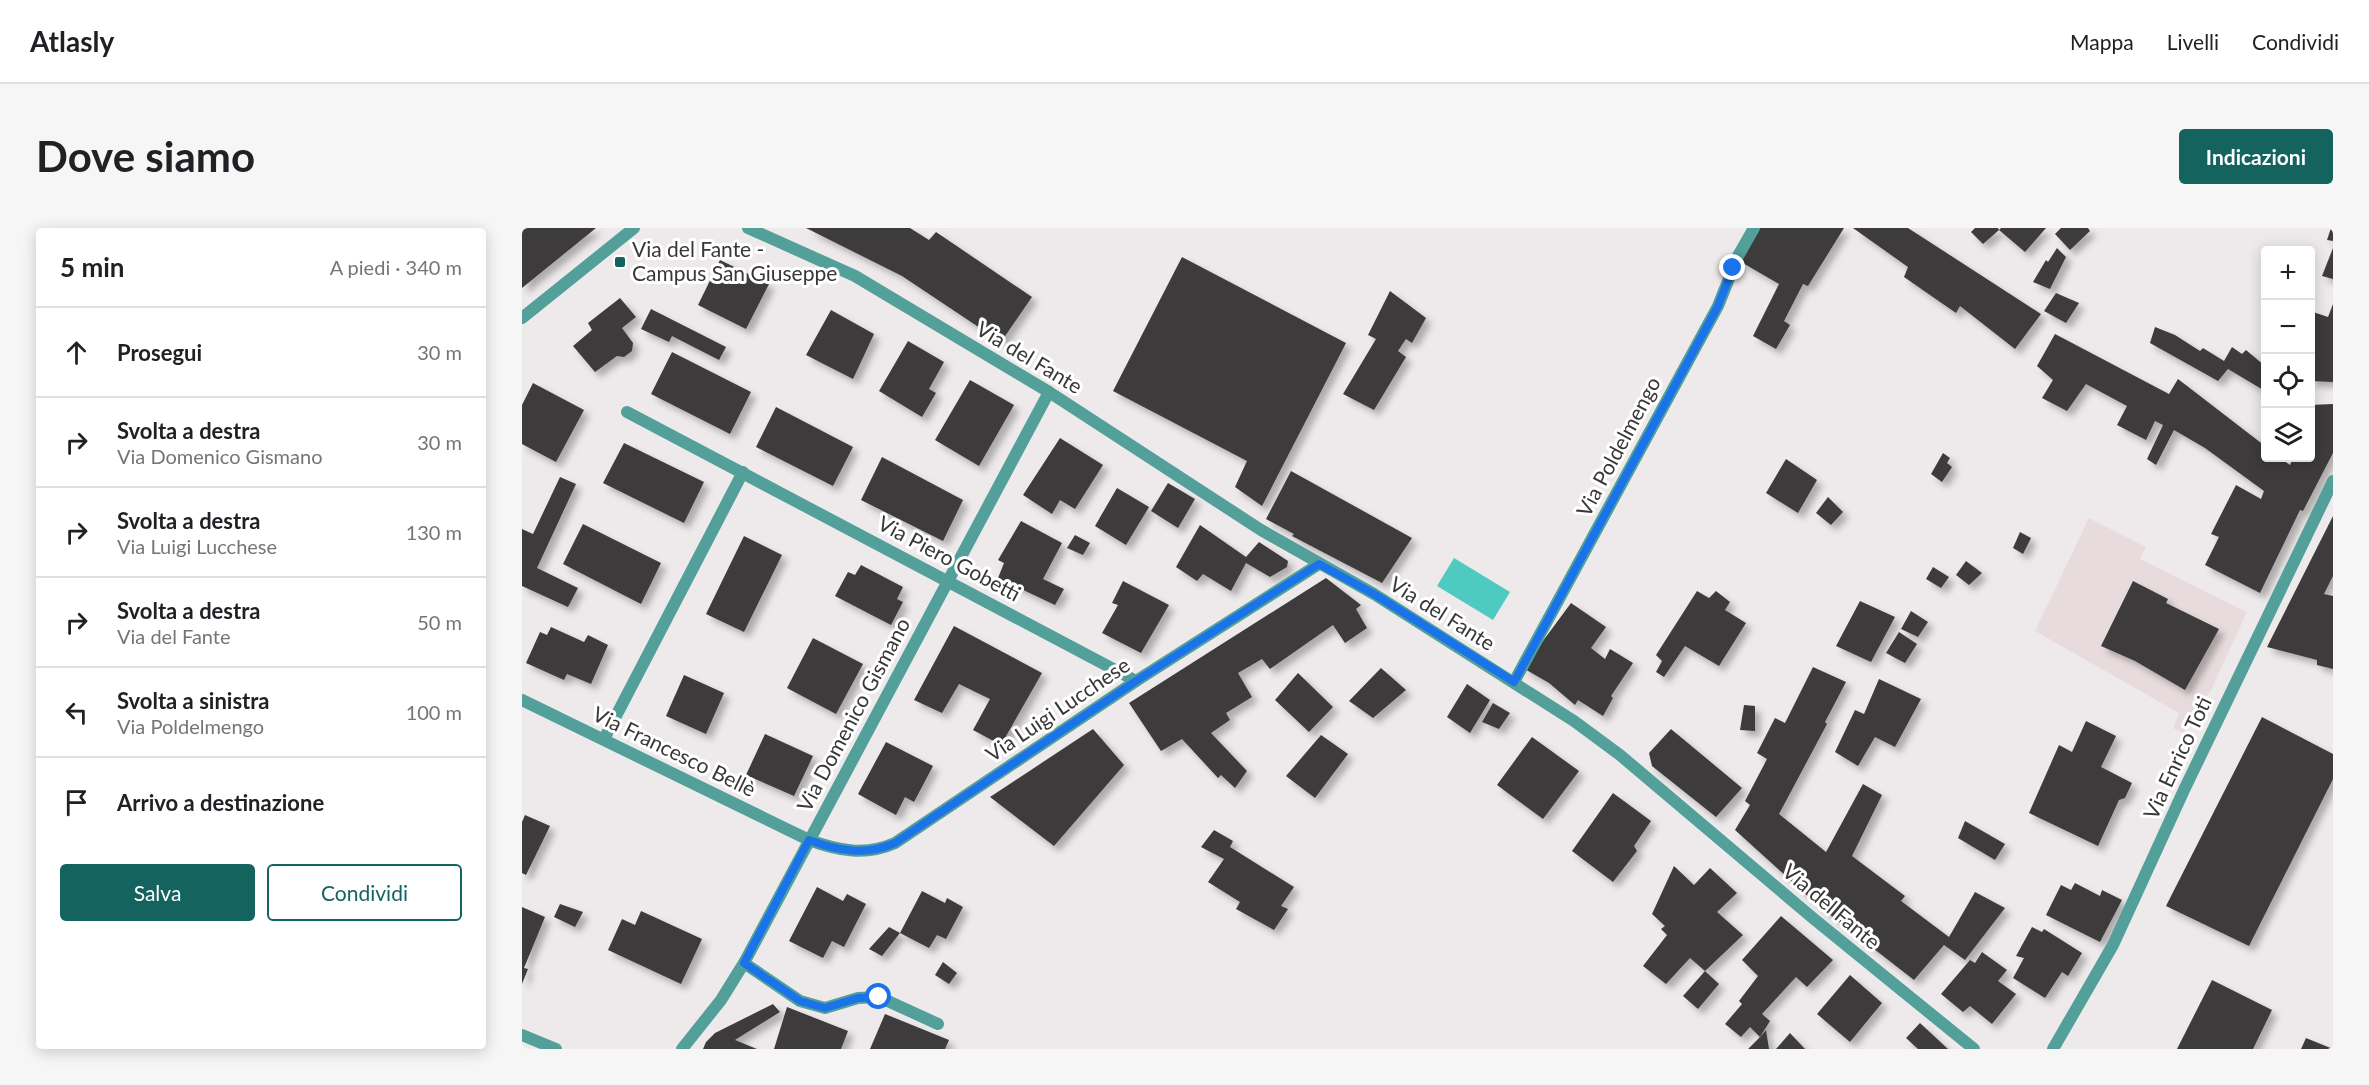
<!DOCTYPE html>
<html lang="it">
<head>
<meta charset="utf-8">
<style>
  body { margin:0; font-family:Lato,sans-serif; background:#f6f6f6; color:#202124 }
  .controls { position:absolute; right:18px; top:18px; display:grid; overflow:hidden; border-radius:6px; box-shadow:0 3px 15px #0003 }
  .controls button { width:54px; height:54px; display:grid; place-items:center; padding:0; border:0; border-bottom:2px solid #e0e0e0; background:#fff; color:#202124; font:30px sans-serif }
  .stop { position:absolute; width:18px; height:18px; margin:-14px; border:4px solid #1a73e8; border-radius:50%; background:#fff }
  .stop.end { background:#1a73e8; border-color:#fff; box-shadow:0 2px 6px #0008 }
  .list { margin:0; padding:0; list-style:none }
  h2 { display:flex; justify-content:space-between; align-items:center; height:78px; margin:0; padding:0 24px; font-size:26px }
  h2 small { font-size:20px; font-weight:400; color:#757577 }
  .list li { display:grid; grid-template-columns:39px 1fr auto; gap:18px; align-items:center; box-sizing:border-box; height:90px; padding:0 24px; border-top:2px solid #e0e0e0 }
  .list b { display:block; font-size:22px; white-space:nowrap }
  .list p { margin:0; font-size:20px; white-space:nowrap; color:#757577 }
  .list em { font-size:20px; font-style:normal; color:#757577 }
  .actions { display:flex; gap:12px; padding:18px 24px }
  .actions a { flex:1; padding:14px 0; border:2px solid #15635e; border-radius:6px; text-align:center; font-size:21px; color:#15635e }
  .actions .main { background:#15635e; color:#fff }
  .icon { flex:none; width:33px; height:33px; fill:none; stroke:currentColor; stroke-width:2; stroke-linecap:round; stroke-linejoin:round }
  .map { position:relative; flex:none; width:1811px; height:821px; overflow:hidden; border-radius:6px }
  header { display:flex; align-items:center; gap:36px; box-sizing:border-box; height:84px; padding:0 30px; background:#fff; border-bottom:2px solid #e0e0e0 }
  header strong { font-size:28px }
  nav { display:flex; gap:33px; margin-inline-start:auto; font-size:21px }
  .intro { display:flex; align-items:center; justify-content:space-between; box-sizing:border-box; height:144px; padding:0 36px }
  h1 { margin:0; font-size:42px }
  .button { padding:15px 27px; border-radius:6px; background:#15635e; color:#fff; font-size:21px; font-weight:700 }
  main { display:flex; gap:36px; padding:0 36px }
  aside { flex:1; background:#fff; border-radius:6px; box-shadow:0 3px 15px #0003 }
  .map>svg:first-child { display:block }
  .built { fill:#e8dbdd }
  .water { fill:#4ecac1 }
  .building { fill:#3e3b3b; filter:url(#shadow) }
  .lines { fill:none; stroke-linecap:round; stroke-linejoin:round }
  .lane { stroke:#539f99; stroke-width:12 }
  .street { stroke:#539f99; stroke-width:12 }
  .route { stroke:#1a73e8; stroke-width:8 }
  .poi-dot { fill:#15635e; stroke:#fff; stroke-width:2 }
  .labels { text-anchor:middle; stroke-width:6; stroke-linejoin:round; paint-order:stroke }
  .poi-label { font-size:21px; fill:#393737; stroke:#fff; text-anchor:start }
  .street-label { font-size:21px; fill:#393737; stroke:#fff }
</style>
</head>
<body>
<header>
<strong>Atlasly</strong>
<nav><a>Mappa</a><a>Livelli</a><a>Condividi</a></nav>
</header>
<div class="intro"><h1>Dove siamo</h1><a class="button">Indicazioni</a></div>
<main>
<aside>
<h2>5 min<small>A piedi · 340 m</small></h2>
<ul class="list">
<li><svg class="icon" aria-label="ahead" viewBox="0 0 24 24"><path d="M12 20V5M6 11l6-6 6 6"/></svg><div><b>Prosegui</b></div><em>30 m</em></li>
<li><svg class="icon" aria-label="right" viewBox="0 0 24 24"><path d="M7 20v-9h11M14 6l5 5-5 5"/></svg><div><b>Svolta a destra</b><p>Via Domenico Gismano</p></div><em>30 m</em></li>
<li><svg class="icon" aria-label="right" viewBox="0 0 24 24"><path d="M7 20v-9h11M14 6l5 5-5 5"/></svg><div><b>Svolta a destra</b><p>Via Luigi Lucchese</p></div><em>130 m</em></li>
<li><svg class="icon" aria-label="right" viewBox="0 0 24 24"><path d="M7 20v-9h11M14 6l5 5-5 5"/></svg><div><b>Svolta a destra</b><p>Via del Fante</p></div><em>50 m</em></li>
<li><svg class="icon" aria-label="left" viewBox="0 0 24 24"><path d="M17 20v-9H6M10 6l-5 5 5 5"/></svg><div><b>Svolta a sinistra</b><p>Via Poldelmengo</p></div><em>100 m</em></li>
<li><svg class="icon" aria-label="arrive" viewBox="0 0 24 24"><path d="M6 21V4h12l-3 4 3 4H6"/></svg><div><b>Arrivo a destinazione</b></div></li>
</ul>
<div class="actions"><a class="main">Salva</a><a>Condividi</a></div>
</aside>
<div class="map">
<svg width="1811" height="821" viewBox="0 0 1811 821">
  <defs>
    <filter id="shadow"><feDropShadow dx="5.5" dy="5.5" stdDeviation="3" flood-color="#0004"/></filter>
  </defs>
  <rect width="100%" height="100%" fill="#eeeaeb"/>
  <polygon class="built" points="1567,290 1624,319 1618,331 1725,384 1689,462 1661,505 1651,500 1657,485 1513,403"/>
  <polygon class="water" points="932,330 988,364 971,392 915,358"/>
  <g class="building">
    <polygon points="0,0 74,0 0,60"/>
    <polygon points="284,0 388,0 407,12 414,4 510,69 479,114 380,48"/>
    <polygon points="1238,0 1322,0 1286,58 1281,56 1262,93 1268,97 1254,121 1231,108 1257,56 1219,34"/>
    <polygon points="1331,0 1386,0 1519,86 1493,121 1438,78 1434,85 1382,49 1386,39"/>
    <polygon points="1453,0 1476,0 1477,2 1461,16 1449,4"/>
    <polygon points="1479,0 1524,0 1503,24 1477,2"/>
    <polygon points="1539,0 1566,0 1568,3 1548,22 1533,6"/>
    <polygon points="1809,0 1811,0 1811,13 1805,12"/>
    <polygon points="1535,20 1544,29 1528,61 1511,54 1524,32 1526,34"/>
    <polygon points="1811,20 1811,51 1800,48"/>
    <polygon points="660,29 824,115 740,278 713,259 725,233 591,163"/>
    <polygon points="198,32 247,56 224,101 176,77"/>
    <polygon points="868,63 904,90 890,115 884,111 876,123 884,129 852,182 821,166 854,111 846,107"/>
    <polygon points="1534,65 1557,75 1544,95 1522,83"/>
    <polygon points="98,70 114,89 100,100 111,115 110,123 102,129 95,128 73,144 51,118 70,102 66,95"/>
    <polygon points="1811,76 1811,154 1788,153 1788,83 1806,89"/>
    <polygon points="129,81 204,119 197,132 150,108 147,114 119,101"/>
    <polygon points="309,82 352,106 331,151 284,127"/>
    <polygon points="1633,99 1653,107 1678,123 1681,120 1702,133 1710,119 1720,126 1724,122 1743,138 1743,163 1706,141 1696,153 1628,115"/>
    <polygon points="1533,106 1647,166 1656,151 1743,218 1743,230 1758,230 1768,237 1771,230 1788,230 1788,177 1811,176 1811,225 1781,283 1778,282 1738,365 1683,337 1697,309 1689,306 1714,257 1739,271 1742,263 1683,220 1652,202 1634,237 1625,231 1641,197 1633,193 1624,212 1595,197 1605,178 1564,156 1545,183 1520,170 1531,152 1515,138"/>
    <polygon points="386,113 422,134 407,161 414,165 400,189 357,163"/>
    <polygon points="150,124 229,164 208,206 129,166"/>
    <polygon points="448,152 492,177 457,238 413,212"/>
    <polygon points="11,155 62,182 34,234 0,216 0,177"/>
    <polygon points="254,179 331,219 311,258 234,219"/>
    <polygon points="538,210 581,237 553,281 538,272 530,286 501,267"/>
    <polygon points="102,215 182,254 162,295 81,255"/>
    <polygon points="1421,225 1428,230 1425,235 1430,239 1420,254 1409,246"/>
    <polygon points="360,229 441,272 421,313 339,272"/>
    <polygon points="1264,231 1295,252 1276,285 1244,265"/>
    <polygon points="769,243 890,310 860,355 770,308 772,306 744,291"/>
    <polygon points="38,249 54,256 15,340 56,360 46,379 0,358 0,301 11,306"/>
    <polygon points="646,255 673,271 656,300 629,283"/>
    <polygon points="595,260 627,279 604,317 573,298"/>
    <polygon points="1306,269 1321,284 1309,297 1294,285"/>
    <polygon points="1811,288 1811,348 1802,366 1811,368 1811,441 1795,437 1795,432 1745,419"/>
    <polygon points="499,293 540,315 521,351 542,361 533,377 476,350 482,335 476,332"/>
    <polygon points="61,296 139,335 119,376 41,336"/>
    <polygon points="678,297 724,329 737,314 766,333 765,339 748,349 724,335 709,363 681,346 675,353 654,339"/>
    <polygon points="1498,304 1509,310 1501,326 1491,320"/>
    <polygon points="553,307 568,315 561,327 545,320"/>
    <polygon points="222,308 260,327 222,404 184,386"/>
    <polygon points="1444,333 1460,345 1447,357 1434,347"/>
    <polygon points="339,337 381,359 375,371 381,374 369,397 313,368 326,344 333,347"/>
    <polygon points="1411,339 1427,349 1419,360 1404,351"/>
    <polygon points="804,350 839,377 834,381 845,400 823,415 811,397 748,441 740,431 716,445 730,469 704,485 708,492 689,505 725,543 713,560 699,547 696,550 660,511 639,523 607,475"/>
    <polygon points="601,353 647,377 619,425 580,405 596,377 590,375"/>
    <polygon points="1611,353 1646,371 1644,375 1697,401 1663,462 1613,433 1579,418"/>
    <polygon points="1175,363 1187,370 1194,363 1208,374 1203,382 1224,395 1197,438 1163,418 1142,449 1134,444 1140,433 1134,427"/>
    <polygon points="1338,373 1373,389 1349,434 1314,418"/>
    <polygon points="1049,375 1084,399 1069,420 1083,431 1088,421 1111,435 1089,468 1091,470 1081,488 1056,472 1053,477 1027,455 1001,440"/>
    <polygon points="1389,383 1406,394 1396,409 1379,401"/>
    <polygon points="432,398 520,445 479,517 451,502 468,471 437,456 420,485 392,472"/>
    <polygon points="29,399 62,414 66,407 86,417 69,456 45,446 42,452 4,435 18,404 25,407"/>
    <polygon points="1377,404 1395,416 1383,435 1364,425"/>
    <polygon points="291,410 341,436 314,486 265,460"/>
    <polygon points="1291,439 1324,454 1303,494 1305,496 1257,586 1304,624 1341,556 1360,567 1330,628 1383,668 1379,673 1427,709 1453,664 1483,680 1443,732 1422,717 1392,752 1298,679 1213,602 1228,577 1223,573 1245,531 1235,525 1253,490 1263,495"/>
    <polygon points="859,440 884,462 851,490 827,473"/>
    <polygon points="776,445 811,479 787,504 753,472"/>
    <polygon points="162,447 202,465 184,506 144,488"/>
    <polygon points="1357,451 1399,471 1373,519 1353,509 1336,538 1313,524 1333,482 1342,486"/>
    <polygon points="945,456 968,472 948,505 925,489"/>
    <polygon points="971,475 988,485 977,501 960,494"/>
    <polygon points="1222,477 1233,478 1233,503 1218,502"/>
    <polygon points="1740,489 1811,526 1811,551 1727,718 1644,678"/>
    <polygon points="1564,493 1594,508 1579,539 1610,555 1603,570 1597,572 1576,618 1507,585 1537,517 1550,524"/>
    <polygon points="571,501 602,537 532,618 468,569"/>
    <polygon points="1149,501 1220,560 1194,589 1130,538 1127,525"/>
    <polygon points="243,506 291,528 272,568 224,547"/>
    <polygon points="799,507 826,526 793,570 764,548"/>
    <polygon points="1010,509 1057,543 1021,591 975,557"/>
    <polygon points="364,514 411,538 392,574 383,569 374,587 336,566"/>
    <polygon points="1091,565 1129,593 1112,618 1115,623 1091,654 1050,623"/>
    <polygon points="3,587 28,598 4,647 0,645 0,594"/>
    <polygon points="1443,593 1483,616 1473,632 1436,610"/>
    <polygon points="692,602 711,613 708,619 772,659 759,678 766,681 752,702 714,681 718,674 686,654 702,631 679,619"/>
    <polygon points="1152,638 1172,657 1188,640 1215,665 1195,684 1221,707 1183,743 1168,730 1144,756 1121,738 1145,707 1139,701 1143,698 1130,686"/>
    <polygon points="1553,655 1578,668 1580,662 1600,672 1578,714 1524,687 1539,657 1549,662"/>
    <polygon points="295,659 321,673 325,666 344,676 322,719 310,713 301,730 267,713"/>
    <polygon points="400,663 423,675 425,670 441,679 424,711 415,707 407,720 378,705 360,728 347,721 367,699 378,705"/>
    <polygon points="38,676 61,684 53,699 32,689"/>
    <polygon points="0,679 23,689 2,740 6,741 0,756"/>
    <polygon points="119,683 180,711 159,756 86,722 100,691 113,697"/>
    <polygon points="1259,688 1311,732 1285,759 1274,749 1240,786 1248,793 1238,809 1228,799 1219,809 1203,796 1220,776 1217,773 1236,748 1220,732"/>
    <polygon points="1510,699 1520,704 1522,701 1560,725 1546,748 1540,744 1523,770 1491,750 1502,730 1494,728"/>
    <polygon points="1460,724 1485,742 1476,753 1494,766 1470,796 1448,778 1441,784 1419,766 1448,732 1453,735"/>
    <polygon points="421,734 435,745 427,756 413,747"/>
    <polygon points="1183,743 1197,756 1176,781 1161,768"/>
    <polygon points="1328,747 1360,775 1328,814 1295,786"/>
    <polygon points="1690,752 1750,782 1731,821 1655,821"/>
    <polygon points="251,776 258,784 213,812 235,821 181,821 184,814 193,805"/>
    <polygon points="265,779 326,803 319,821 252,821"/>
    <polygon points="363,786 427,812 423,821 348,821"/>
    <polygon points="1398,795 1426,821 1396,821 1384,810"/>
    <polygon points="1244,802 1247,821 1226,821 1238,809"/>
    <polygon points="1268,805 1283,821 1254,821"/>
    <polygon points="1784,810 1811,821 1779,821"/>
  </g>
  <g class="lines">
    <polyline class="lane" points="222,735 278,773 303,780 336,770 357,769 416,796"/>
    <g class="street">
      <polyline points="226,0 333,48 527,164 739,302 852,366 1052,493 1098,527 1292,691 1452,821"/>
      <polyline points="0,90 112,0"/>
      <polyline points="105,184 614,453"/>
      <polyline points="992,454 1196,78 1216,28 1232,0"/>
      <path d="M0 472 287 612C317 623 344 628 373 615L614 453 797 336"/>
      <polyline points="82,511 221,244"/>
      <polyline points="0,807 34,821"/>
      <polyline points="160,821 199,772 222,735 527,164"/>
      <polyline points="1531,821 1591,717 1662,562 1811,253"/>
    </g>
  </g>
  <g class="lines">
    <path class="route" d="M357 769 336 770 303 780 278 773 222 735 287 612C316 623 344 628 373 615L614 453 797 336 852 366 992 454 1196 78 1211 40"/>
  </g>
  <rect class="poi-dot" x="92" y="28" width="12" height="12" rx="3"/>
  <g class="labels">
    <g class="poi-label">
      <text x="110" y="29">Via del Fante -<tspan x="110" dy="24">Campus San Giuseppe</tspan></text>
    </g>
    <g class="street-label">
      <text transform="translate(507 130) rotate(31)" y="7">Via del Fante</text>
      <text transform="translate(1097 219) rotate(-62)" y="7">Via Poldelmengo</text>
      <text transform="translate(427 331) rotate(28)" y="7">Via Piero Gobetti</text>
      <text transform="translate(920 386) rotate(32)" y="7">Via del Fante</text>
      <text transform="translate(536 482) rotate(-34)" y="7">Via Luigi Lucchese</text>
      <text transform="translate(332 487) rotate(-62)" y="7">Via Domenico Gismano</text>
      <text transform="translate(152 524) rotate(26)" y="7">Via Francesco Bellè</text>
      <text transform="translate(1656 530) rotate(-65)" y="7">Via Enrico Toti</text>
      <text transform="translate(1309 679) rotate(40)" y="7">Via del Fante</text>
    </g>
  </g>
</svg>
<div class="controls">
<button>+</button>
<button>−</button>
<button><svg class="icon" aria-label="locate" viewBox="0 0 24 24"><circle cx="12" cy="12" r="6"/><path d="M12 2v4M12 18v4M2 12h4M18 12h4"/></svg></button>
<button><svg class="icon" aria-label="layers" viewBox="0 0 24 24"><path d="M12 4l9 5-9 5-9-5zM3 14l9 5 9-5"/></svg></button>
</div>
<div class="stop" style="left:357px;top:769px"></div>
<div class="stop end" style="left:1211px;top:40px"></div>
</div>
</main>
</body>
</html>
